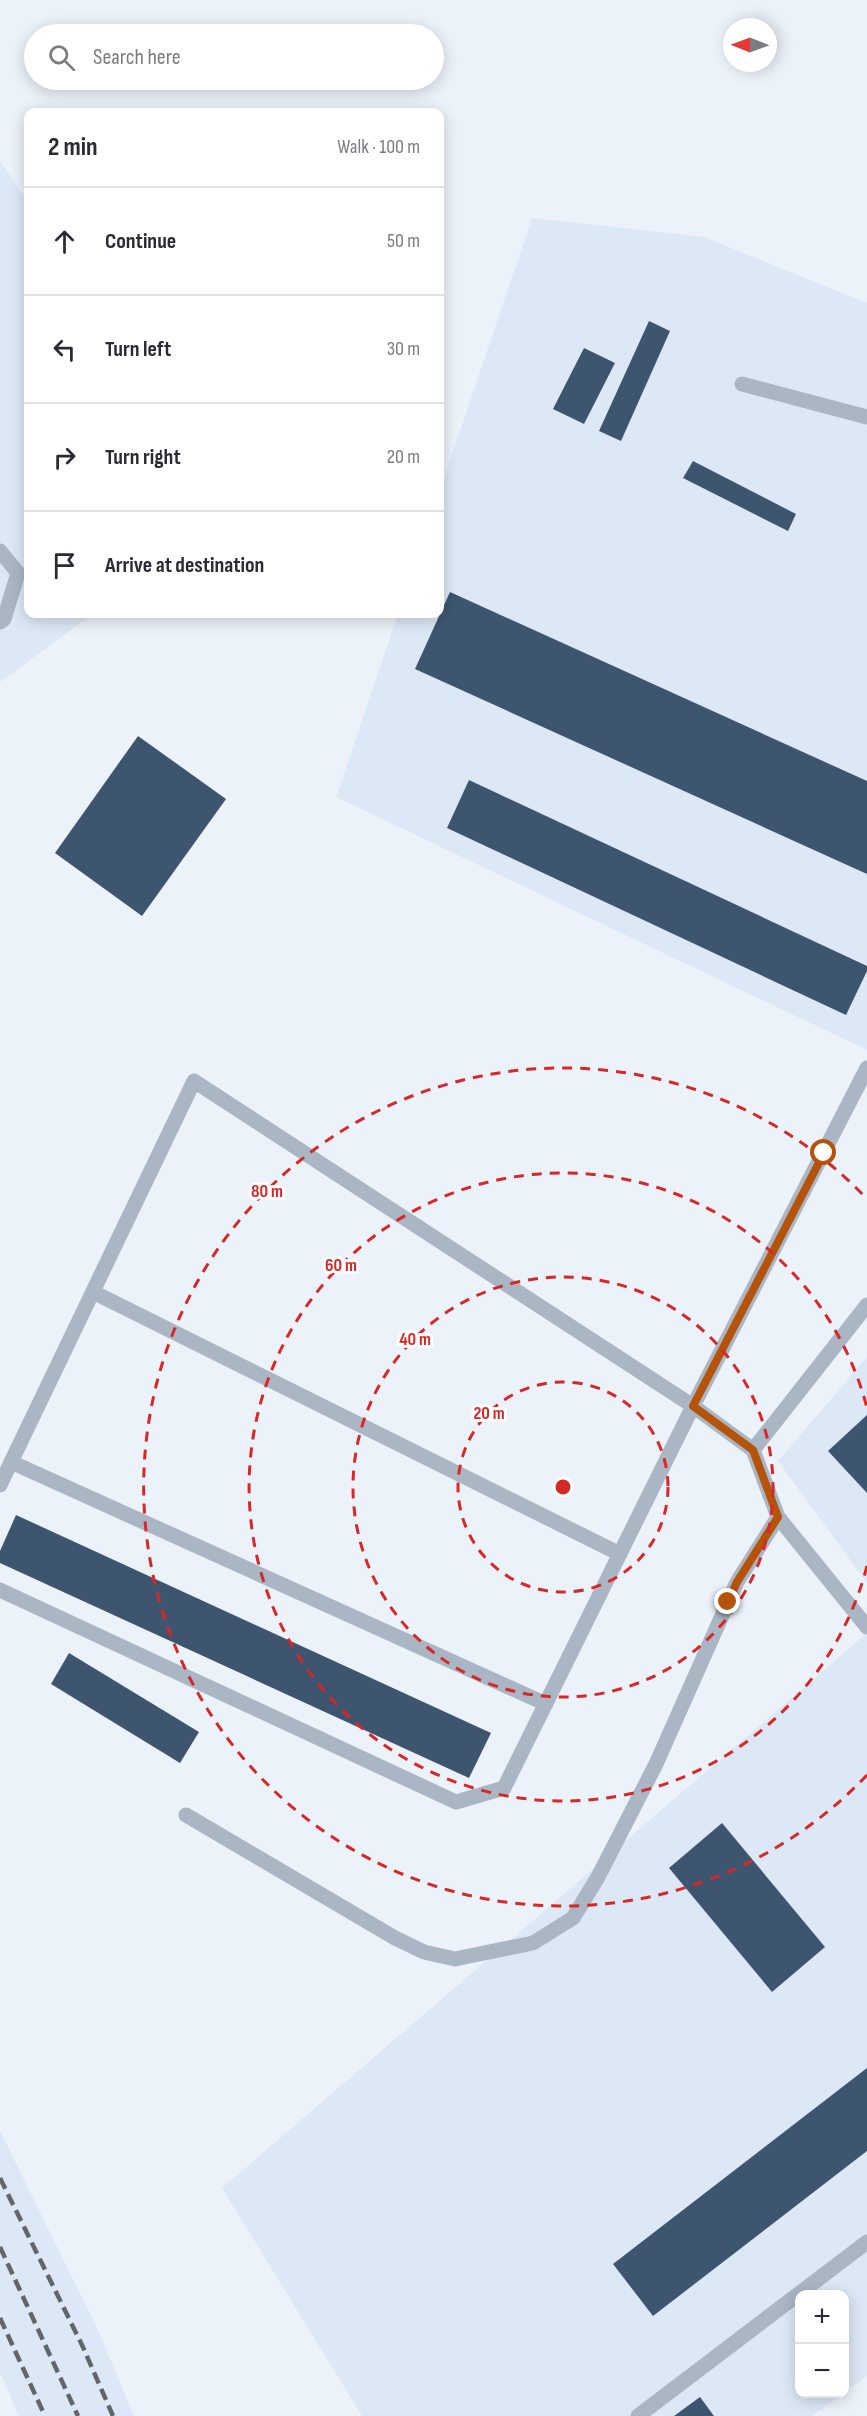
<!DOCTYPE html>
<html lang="en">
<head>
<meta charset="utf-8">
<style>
  body { margin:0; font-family:"Sofia Sans Condensed",sans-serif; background:#f7f7f7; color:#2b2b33 }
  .controls { position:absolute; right:18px; bottom:18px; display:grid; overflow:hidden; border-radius:12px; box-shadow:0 3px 15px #0003 }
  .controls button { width:54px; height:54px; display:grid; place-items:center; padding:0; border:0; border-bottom:2px solid #e1e1e2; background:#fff; color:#2b2b33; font:30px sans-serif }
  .compass { position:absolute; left:723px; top:18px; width:54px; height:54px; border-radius:50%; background:#fff; box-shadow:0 3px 15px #0003; rotate:271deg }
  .stop { position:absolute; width:18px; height:18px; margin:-14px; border:4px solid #b45309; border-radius:50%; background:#fff }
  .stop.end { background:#b45309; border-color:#fff; box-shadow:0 2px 6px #0008 }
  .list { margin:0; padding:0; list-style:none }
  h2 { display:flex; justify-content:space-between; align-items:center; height:78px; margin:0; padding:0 24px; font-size:26px }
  h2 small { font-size:20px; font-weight:400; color:#7c7c81 }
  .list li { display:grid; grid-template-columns:39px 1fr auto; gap:18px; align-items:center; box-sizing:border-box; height:108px; padding:0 24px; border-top:2px solid #e1e1e2 }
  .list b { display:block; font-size:22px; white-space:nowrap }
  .list em { font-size:20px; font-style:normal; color:#7c7c81 }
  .icon { flex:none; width:33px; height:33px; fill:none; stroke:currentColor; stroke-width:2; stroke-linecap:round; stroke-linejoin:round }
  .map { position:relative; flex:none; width:867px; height:2416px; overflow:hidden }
  .search { position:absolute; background:#fff; box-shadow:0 3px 15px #0003; left:24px; top:24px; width:420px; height:66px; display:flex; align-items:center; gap:15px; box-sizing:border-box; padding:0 21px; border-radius:33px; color:#7c7c81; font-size:22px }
  .panel { position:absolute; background:#fff; box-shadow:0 3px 15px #0003; left:24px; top:108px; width:420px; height:510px; border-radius:12px }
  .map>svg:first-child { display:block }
  .built { fill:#dde8f6 }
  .building { fill:#3e5570 }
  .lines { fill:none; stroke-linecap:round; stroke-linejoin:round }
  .service { stroke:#aab6c4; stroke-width:15 }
  .rail { stroke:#62666a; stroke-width:4.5; stroke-dasharray:12 6; stroke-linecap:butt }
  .route { stroke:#b45309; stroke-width:8 }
  .ring { fill:none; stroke:#d62828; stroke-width:3; stroke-dasharray:10 8 }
  .centre { fill:#d62828; stroke:#fff; stroke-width:3 }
  .ring-label { font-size:18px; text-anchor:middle; font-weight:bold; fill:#d62828; stroke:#fff; stroke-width:6; stroke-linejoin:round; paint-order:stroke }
</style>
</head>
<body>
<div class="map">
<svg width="867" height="2416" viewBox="0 0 867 2416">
  <rect width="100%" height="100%" fill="#ecf2fa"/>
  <g class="built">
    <polygon points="0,161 28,202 28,614 93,614 0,682"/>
    <polygon points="532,218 704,237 867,303 867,1050 336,797 398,614 440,614 440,490"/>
    <polygon points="867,1357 867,1583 778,1461"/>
    <polygon points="867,1633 867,2376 845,2392 844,2294 800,2294 800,2394 843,2394 812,2416 362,2416 222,2188"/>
    <polygon points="0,2131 98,2330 134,2416 19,2416 0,2373"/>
  </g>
  <g class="building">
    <polygon points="649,321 670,331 621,441 599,431"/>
    <polygon points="584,348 615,363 584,424 553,409"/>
    <polygon points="693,461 796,514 788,531 683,478"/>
    <polygon points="450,592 867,781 867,874 415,669"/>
    <polygon points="138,736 226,799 142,916 55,853"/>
    <polygon points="469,780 867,966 867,971 846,1015 447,828"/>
    <polygon points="867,1415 867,1493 828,1451"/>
    <polygon points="16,1515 491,1733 469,1778 0,1563 0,1551"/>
    <polygon points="69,1653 199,1732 180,1763 51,1684"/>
    <polygon points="722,1823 825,1947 772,1992 669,1868"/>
    <polygon points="867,2068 867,2151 653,2316 613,2264"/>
    <polygon points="700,2397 714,2416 674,2416"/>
  </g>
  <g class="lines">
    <g class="service">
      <polyline points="742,384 867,417"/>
      <polyline points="0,551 18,573 4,619 0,622"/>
      <polyline points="93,1292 620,1554"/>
      <polyline points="753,1450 778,1517 867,1627"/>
      <polyline points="11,1462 546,1704"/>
      <polyline points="0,1485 194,1081 693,1406 753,1450 867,1305"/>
      <polyline points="0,1590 456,1802 504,1788 693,1406 867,1068"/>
      <polyline points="186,1815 395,1938 424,1952 455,1959 533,1943 573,1918 598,1877 656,1764 737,1582 778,1517"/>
      <polyline points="638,2416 867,2242"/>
    </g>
    <g class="rail">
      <polyline points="0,2178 82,2345 113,2416"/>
      <polyline points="0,2247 78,2416"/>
      <polyline points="0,2318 45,2416"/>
    </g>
  </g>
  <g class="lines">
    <polyline class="route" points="728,1602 737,1582 778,1517 753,1450 693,1406 824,1153"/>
  </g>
  <g class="ring">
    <circle cx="563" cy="1487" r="105"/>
    <circle cx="563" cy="1487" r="210"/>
    <path d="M867 1566A314 314 0 1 1 867 1408"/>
    <path d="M867 1775A419 419 0 1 1 867 1199"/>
  </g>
  <circle cx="563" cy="1487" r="9" class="centre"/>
  <g class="ring-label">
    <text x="267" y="1197">80 m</text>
    <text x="341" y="1271">60 m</text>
    <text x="415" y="1345">40 m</text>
    <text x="489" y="1419">20 m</text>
  </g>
</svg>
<div class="controls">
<button>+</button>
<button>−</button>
</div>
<svg class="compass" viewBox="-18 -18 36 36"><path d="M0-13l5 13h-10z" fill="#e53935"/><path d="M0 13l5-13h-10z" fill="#7c7c81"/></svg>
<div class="stop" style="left:824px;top:1153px"></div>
<div class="stop end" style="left:728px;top:1602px"></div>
<div class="search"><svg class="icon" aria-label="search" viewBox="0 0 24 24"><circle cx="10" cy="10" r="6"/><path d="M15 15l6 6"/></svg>Search here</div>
<section class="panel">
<h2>2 min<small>Walk · 100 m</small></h2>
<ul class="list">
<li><svg class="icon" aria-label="ahead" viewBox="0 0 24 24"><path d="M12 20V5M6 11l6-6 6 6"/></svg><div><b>Continue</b></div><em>50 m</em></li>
<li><svg class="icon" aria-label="left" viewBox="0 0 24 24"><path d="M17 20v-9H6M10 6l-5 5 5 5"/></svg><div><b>Turn left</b></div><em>30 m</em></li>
<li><svg class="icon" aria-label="right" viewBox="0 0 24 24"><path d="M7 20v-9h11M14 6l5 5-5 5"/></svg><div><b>Turn right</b></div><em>20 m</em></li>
<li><svg class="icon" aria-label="arrive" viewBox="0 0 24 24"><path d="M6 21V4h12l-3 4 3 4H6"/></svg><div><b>Arrive at destination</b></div></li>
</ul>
</section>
</div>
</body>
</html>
